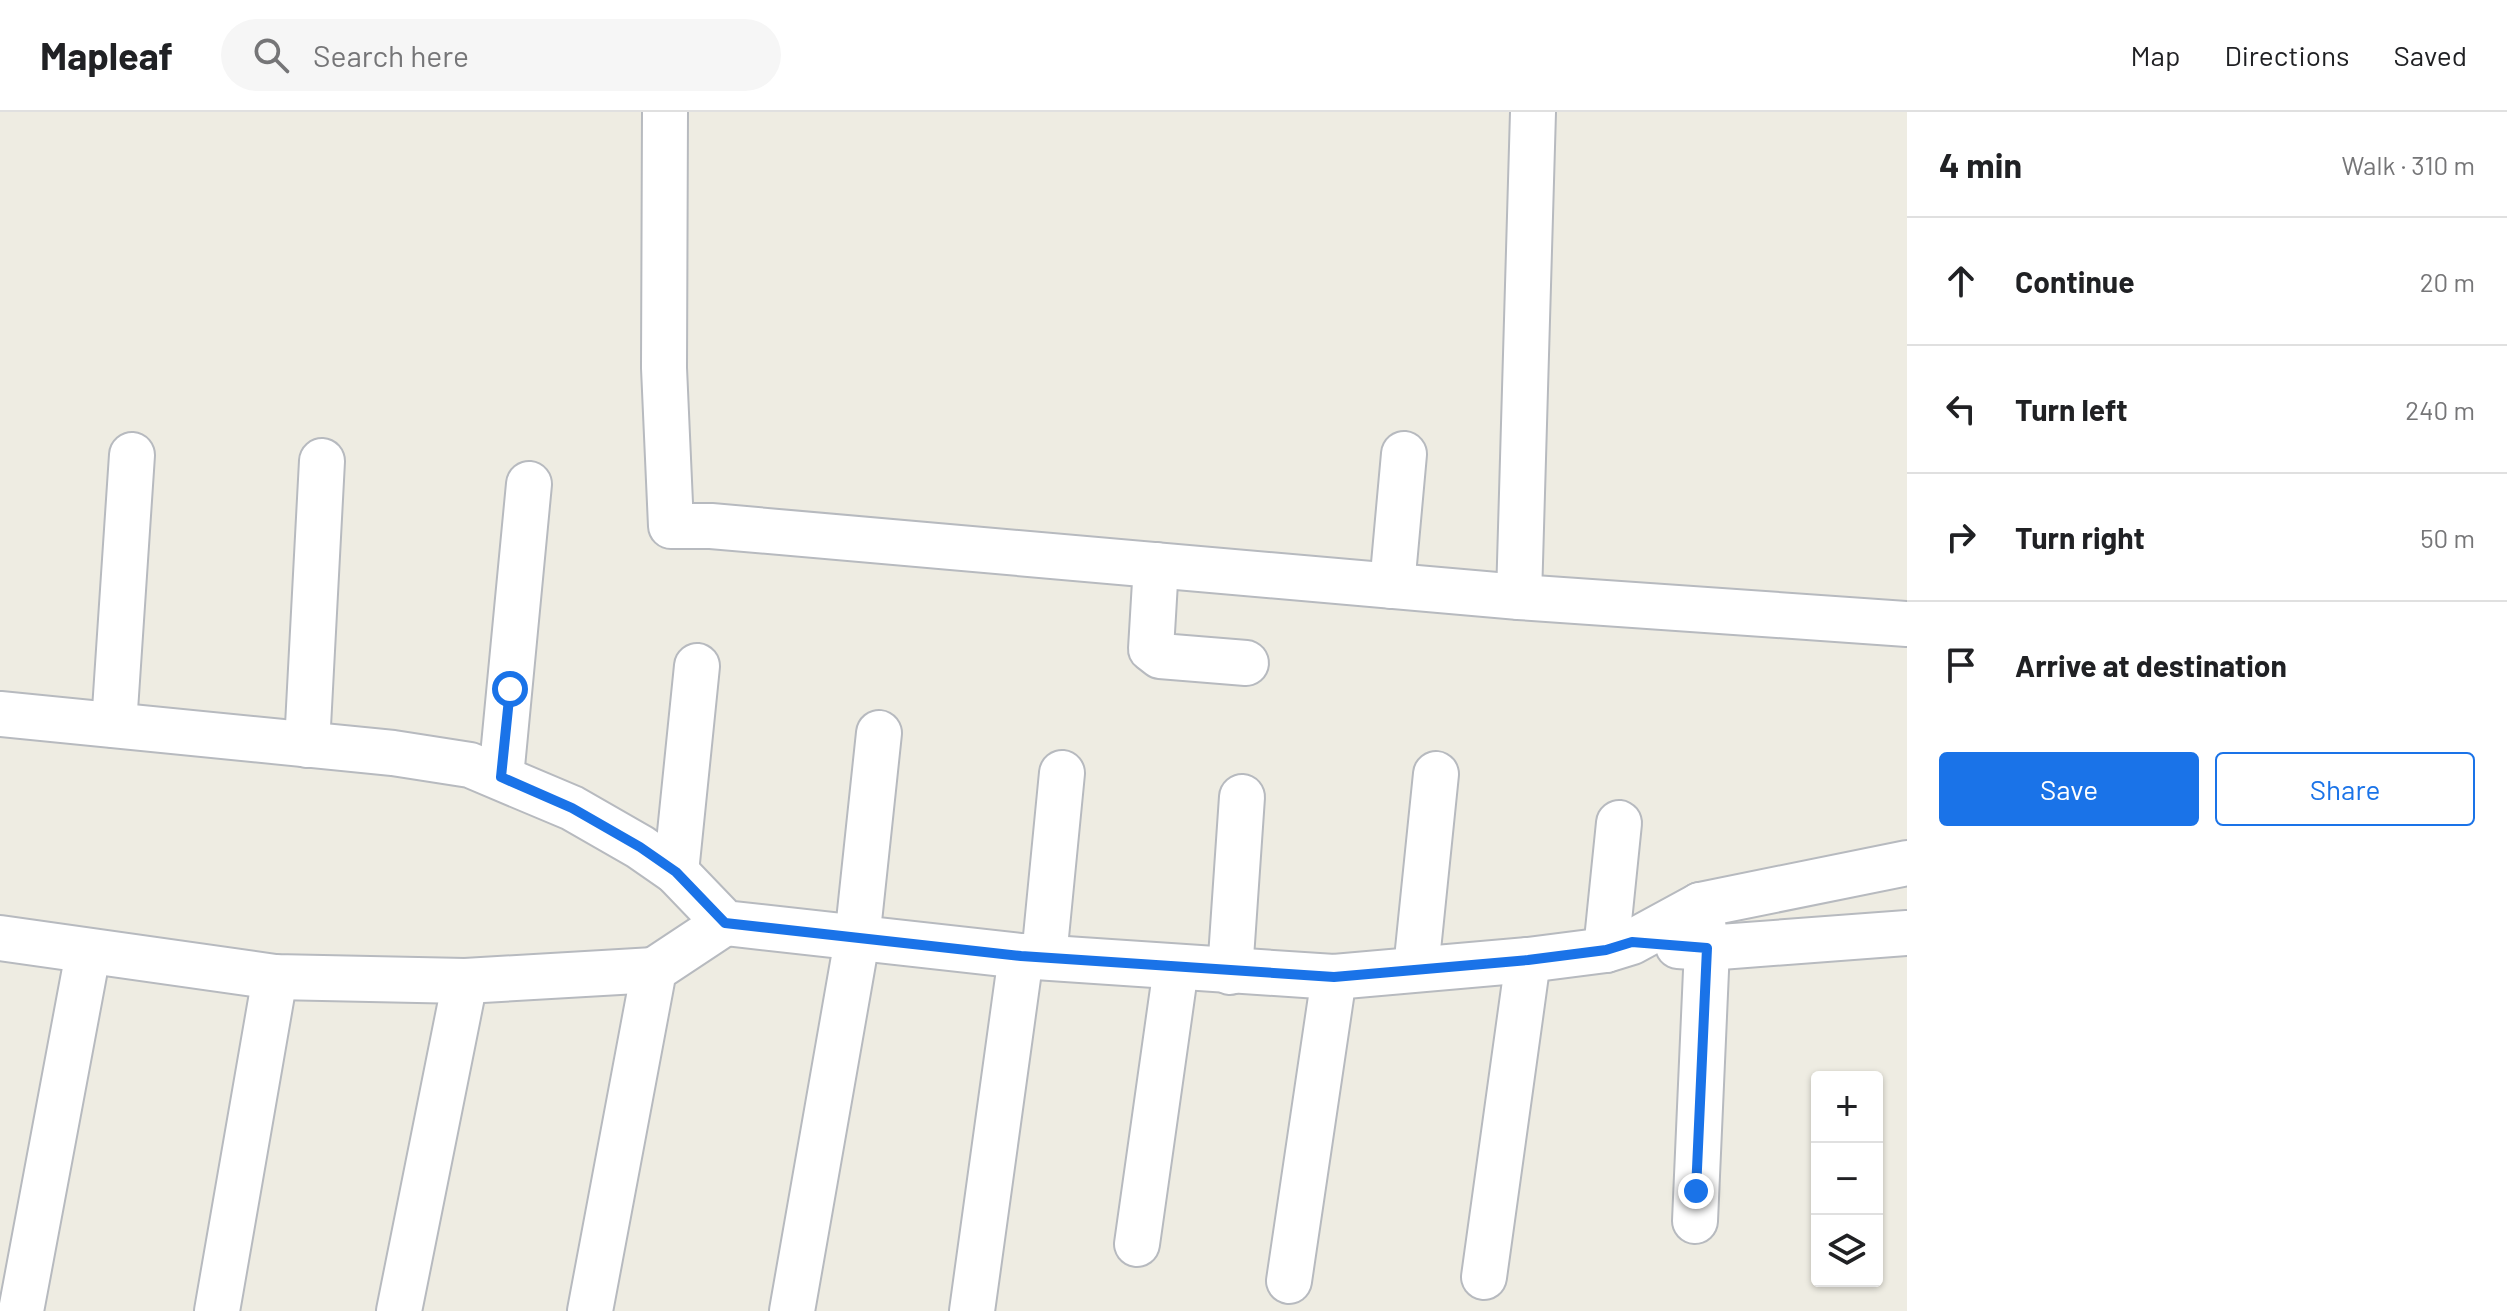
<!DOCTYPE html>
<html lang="en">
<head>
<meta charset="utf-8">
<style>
  body { margin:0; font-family:Barlow,sans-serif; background:#f6f6f6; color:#202124 }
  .controls { position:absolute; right:24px; bottom:24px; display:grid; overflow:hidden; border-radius:8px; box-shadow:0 2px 6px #0004 }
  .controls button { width:72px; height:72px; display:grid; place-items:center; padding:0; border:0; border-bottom:2px solid #e0e0e0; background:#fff; color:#202124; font:40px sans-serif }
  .stop { position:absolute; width:24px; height:24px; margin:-18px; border:6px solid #1a73e8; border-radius:50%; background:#fff }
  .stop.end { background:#1a73e8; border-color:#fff; box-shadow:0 2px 8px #0008 }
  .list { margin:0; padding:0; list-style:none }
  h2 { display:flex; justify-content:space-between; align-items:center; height:104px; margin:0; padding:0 32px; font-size:34px }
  h2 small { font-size:26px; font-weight:400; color:#757577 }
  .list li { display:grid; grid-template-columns:52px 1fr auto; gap:24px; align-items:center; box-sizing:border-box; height:128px; padding:0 32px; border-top:2px solid #e0e0e0 }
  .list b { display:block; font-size:30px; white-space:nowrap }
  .list em { font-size:26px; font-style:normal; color:#757577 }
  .actions { display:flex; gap:16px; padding:24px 32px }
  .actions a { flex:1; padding:18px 0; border:2px solid #1a73e8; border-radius:8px; text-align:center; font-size:28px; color:#1a73e8 }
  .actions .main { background:#1a73e8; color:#fff }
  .icon { flex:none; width:44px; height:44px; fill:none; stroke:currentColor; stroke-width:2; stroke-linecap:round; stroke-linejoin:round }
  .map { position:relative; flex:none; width:1907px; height:1199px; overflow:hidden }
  header { display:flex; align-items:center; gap:48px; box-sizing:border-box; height:112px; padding:0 40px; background:#fff; border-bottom:2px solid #e0e0e0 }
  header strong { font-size:38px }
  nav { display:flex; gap:44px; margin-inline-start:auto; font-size:28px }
  .search { width:560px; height:72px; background:#f6f6f6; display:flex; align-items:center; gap:20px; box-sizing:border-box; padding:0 28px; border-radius:44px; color:#757577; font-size:30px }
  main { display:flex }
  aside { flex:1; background:#fff }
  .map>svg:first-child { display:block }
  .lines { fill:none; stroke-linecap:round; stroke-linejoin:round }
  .minor-casing { stroke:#b7babf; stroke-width:48 }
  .minor { stroke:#fff; stroke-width:44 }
  .route { stroke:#1a73e8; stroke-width:10 }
</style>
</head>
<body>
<header>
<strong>Mapleaf</strong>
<div class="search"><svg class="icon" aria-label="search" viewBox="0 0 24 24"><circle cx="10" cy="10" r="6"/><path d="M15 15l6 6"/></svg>Search here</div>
<nav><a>Map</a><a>Directions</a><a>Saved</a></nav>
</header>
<main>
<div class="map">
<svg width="1907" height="1199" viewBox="0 0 1907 1199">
  <rect width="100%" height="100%" fill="#eeece2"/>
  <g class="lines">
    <g class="minor-casing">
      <g id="minor">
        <polyline points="665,0 664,256 671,414 711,414 1519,485 1907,512"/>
        <polyline points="1156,453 1151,537 1160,544 1246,551"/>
        <polyline points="1392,474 1404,342"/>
        <polyline points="1519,485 1533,0"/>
        <polyline points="0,602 393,641 470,653 572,696 640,735 676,760 725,811 1021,844 1334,865 1528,848 1606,838 1632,830 1700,793 1907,751"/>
        <polyline points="114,613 132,343"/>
        <polyline points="307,633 322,349"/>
        <polyline points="501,665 529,372"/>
        <polyline points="676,760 697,554"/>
        <polyline points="0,826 275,865 465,869 654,858"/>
        <polyline points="1678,834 1707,836 1907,821"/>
        <polyline points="1606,838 1619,711"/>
        <polyline points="1044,845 1062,661"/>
        <polyline points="1416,857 1436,662"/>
        <polyline points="1230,860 1242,685"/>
        <polyline points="1695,1109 1707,836 1700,793"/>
        <polyline points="1137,1132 1176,856"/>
        <polyline points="1484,1165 1528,848"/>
        <polyline points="1289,1169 1334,865"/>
        <polyline points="21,1199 88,841"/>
        <polyline points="217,1199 275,865"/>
        <polyline points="399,1199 465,869"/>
        <polyline points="590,1199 654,858 725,811"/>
        <polyline points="792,1199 857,828 879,621"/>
        <polyline points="972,1199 1021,844"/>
      </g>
    </g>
    <use href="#minor" class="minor"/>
  </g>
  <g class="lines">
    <polyline class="route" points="510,577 501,665 572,696 640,735 676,760 725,811 1021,844 1334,865 1528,848 1606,838 1632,830 1707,836 1696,1079"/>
  </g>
</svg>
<div class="controls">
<button>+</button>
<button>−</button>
<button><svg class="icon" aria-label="layers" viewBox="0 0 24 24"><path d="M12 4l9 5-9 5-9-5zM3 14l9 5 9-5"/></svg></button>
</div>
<div class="stop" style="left:510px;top:577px"></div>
<div class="stop end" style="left:1696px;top:1079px"></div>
</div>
<aside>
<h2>4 min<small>Walk · 310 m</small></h2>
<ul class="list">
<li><svg class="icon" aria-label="ahead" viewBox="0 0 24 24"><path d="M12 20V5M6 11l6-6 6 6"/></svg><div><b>Continue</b></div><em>20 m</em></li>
<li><svg class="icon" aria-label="left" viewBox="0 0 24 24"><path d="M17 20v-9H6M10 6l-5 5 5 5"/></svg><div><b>Turn left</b></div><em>240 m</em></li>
<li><svg class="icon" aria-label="right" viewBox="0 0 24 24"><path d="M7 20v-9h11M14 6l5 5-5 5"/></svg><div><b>Turn right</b></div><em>50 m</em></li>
<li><svg class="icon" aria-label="arrive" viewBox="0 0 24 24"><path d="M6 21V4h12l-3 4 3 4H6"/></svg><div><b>Arrive at destination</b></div></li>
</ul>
<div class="actions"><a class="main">Save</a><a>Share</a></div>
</aside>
</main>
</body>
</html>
